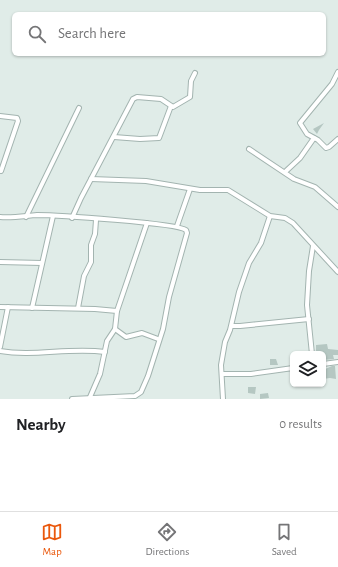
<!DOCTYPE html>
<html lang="en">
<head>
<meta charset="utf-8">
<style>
  body { margin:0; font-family:"Alegreya Sans",sans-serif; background:#f2f2f2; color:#202124 }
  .controls { position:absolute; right:12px; bottom:12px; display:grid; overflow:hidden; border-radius:6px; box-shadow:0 1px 3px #0004 }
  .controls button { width:36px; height:36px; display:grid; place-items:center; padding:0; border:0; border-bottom:1px solid #e0e0e0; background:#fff; color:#202124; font:20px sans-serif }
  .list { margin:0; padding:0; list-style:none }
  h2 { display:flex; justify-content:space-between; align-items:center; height:52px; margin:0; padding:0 16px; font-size:17px }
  h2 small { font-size:13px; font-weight:400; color:#757577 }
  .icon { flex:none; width:22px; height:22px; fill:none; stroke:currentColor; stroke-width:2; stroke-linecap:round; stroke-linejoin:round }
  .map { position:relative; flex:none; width:338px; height:399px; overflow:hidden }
  .search { position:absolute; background:#fff; box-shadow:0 1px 3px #0004; left:12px; right:12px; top:12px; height:44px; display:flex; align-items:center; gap:10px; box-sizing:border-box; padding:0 14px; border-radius:6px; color:#757577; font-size:15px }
  .sheet { height:112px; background:#fff }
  nav { display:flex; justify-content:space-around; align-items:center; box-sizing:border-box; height:56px; border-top:1px solid #e0e0e0; background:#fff; font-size:11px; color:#757577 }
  nav a { display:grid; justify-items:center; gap:2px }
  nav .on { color:#ea580c }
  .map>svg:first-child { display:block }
  .building { fill:#b5c7c2 }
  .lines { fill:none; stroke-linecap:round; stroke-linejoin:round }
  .minor-casing { stroke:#a3b4b0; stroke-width:6 }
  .minor { stroke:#fff; stroke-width:4 }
</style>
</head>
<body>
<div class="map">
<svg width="338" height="399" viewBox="0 0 338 399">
  <rect width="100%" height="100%" fill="#e0ece8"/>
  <g class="building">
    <polygon points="324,123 319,130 317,134 313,129"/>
    <polygon points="327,344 328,349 338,350 338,355 333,355 334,359 323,360 323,354 316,354 316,345"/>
    <polygon points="270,359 276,359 278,365 270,365"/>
    <polygon points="332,366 335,366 336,379 330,378 323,379 323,370"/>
    <polygon points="248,387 256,387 255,394 248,393"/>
    <polygon points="268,393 269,398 260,399 260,394"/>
  </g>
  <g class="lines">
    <g class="minor-casing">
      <g id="minor">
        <polyline points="338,72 332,84 300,123 307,134 318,140 326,148 329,147 338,139"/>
        <polyline points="0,116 17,118 18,121 1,171"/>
        <polyline points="114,137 140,139 159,138 171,106"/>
        <polyline points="249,149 294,179 315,187 338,207"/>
        <polyline points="285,172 300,158 314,138"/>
        <polyline points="91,179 146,181 200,190 228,190 270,216 285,218 293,223 338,272"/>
        <path d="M0 217C13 218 24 216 37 215 55 215 177 223 186 230L187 233 169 297 163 329 148 376 141 392 135 396 72 399"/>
        <polyline points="26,217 79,108"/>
        <polyline points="72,218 81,198 133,99 137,97 161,99 173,107 190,97 191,81 195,73"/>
        <polyline points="177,226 190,189"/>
        <polyline points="0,262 42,263"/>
        <polyline points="0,307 95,309 117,311"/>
        <polyline points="32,308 53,216"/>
        <polyline points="78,308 84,276 91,262 91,245 95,234 96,220"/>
        <polyline points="232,326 240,326 309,319"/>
        <polyline points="115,329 126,337 142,333 158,339"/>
        <polyline points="0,347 8,307"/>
        <path d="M0 351C34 357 70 347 105 352"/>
        <polyline points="312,354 307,305 309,271 313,246"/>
        <polyline points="323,364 338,362"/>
        <polyline points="222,374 251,374 293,368"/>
        <polyline points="90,397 100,374 107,341 115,329 117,311 147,223"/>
        <polyline points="223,399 221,365 225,342 230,330 239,292 249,263 261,243 270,216"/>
      </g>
    </g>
    <use href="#minor" class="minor"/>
  </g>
</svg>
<div class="controls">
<button><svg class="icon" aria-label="layers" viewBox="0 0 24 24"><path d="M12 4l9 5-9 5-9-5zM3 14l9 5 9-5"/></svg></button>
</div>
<div class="search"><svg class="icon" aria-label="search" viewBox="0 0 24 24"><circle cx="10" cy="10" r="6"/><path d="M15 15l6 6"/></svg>Search here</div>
</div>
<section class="sheet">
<h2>Nearby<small>0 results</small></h2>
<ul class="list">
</ul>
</section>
<nav>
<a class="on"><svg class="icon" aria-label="map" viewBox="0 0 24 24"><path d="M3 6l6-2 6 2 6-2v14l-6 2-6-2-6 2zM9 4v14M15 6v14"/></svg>Map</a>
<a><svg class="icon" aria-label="directions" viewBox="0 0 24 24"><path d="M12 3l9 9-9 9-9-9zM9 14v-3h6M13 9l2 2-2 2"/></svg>Directions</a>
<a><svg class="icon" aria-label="saved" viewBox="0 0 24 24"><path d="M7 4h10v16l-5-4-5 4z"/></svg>Saved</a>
</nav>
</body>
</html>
